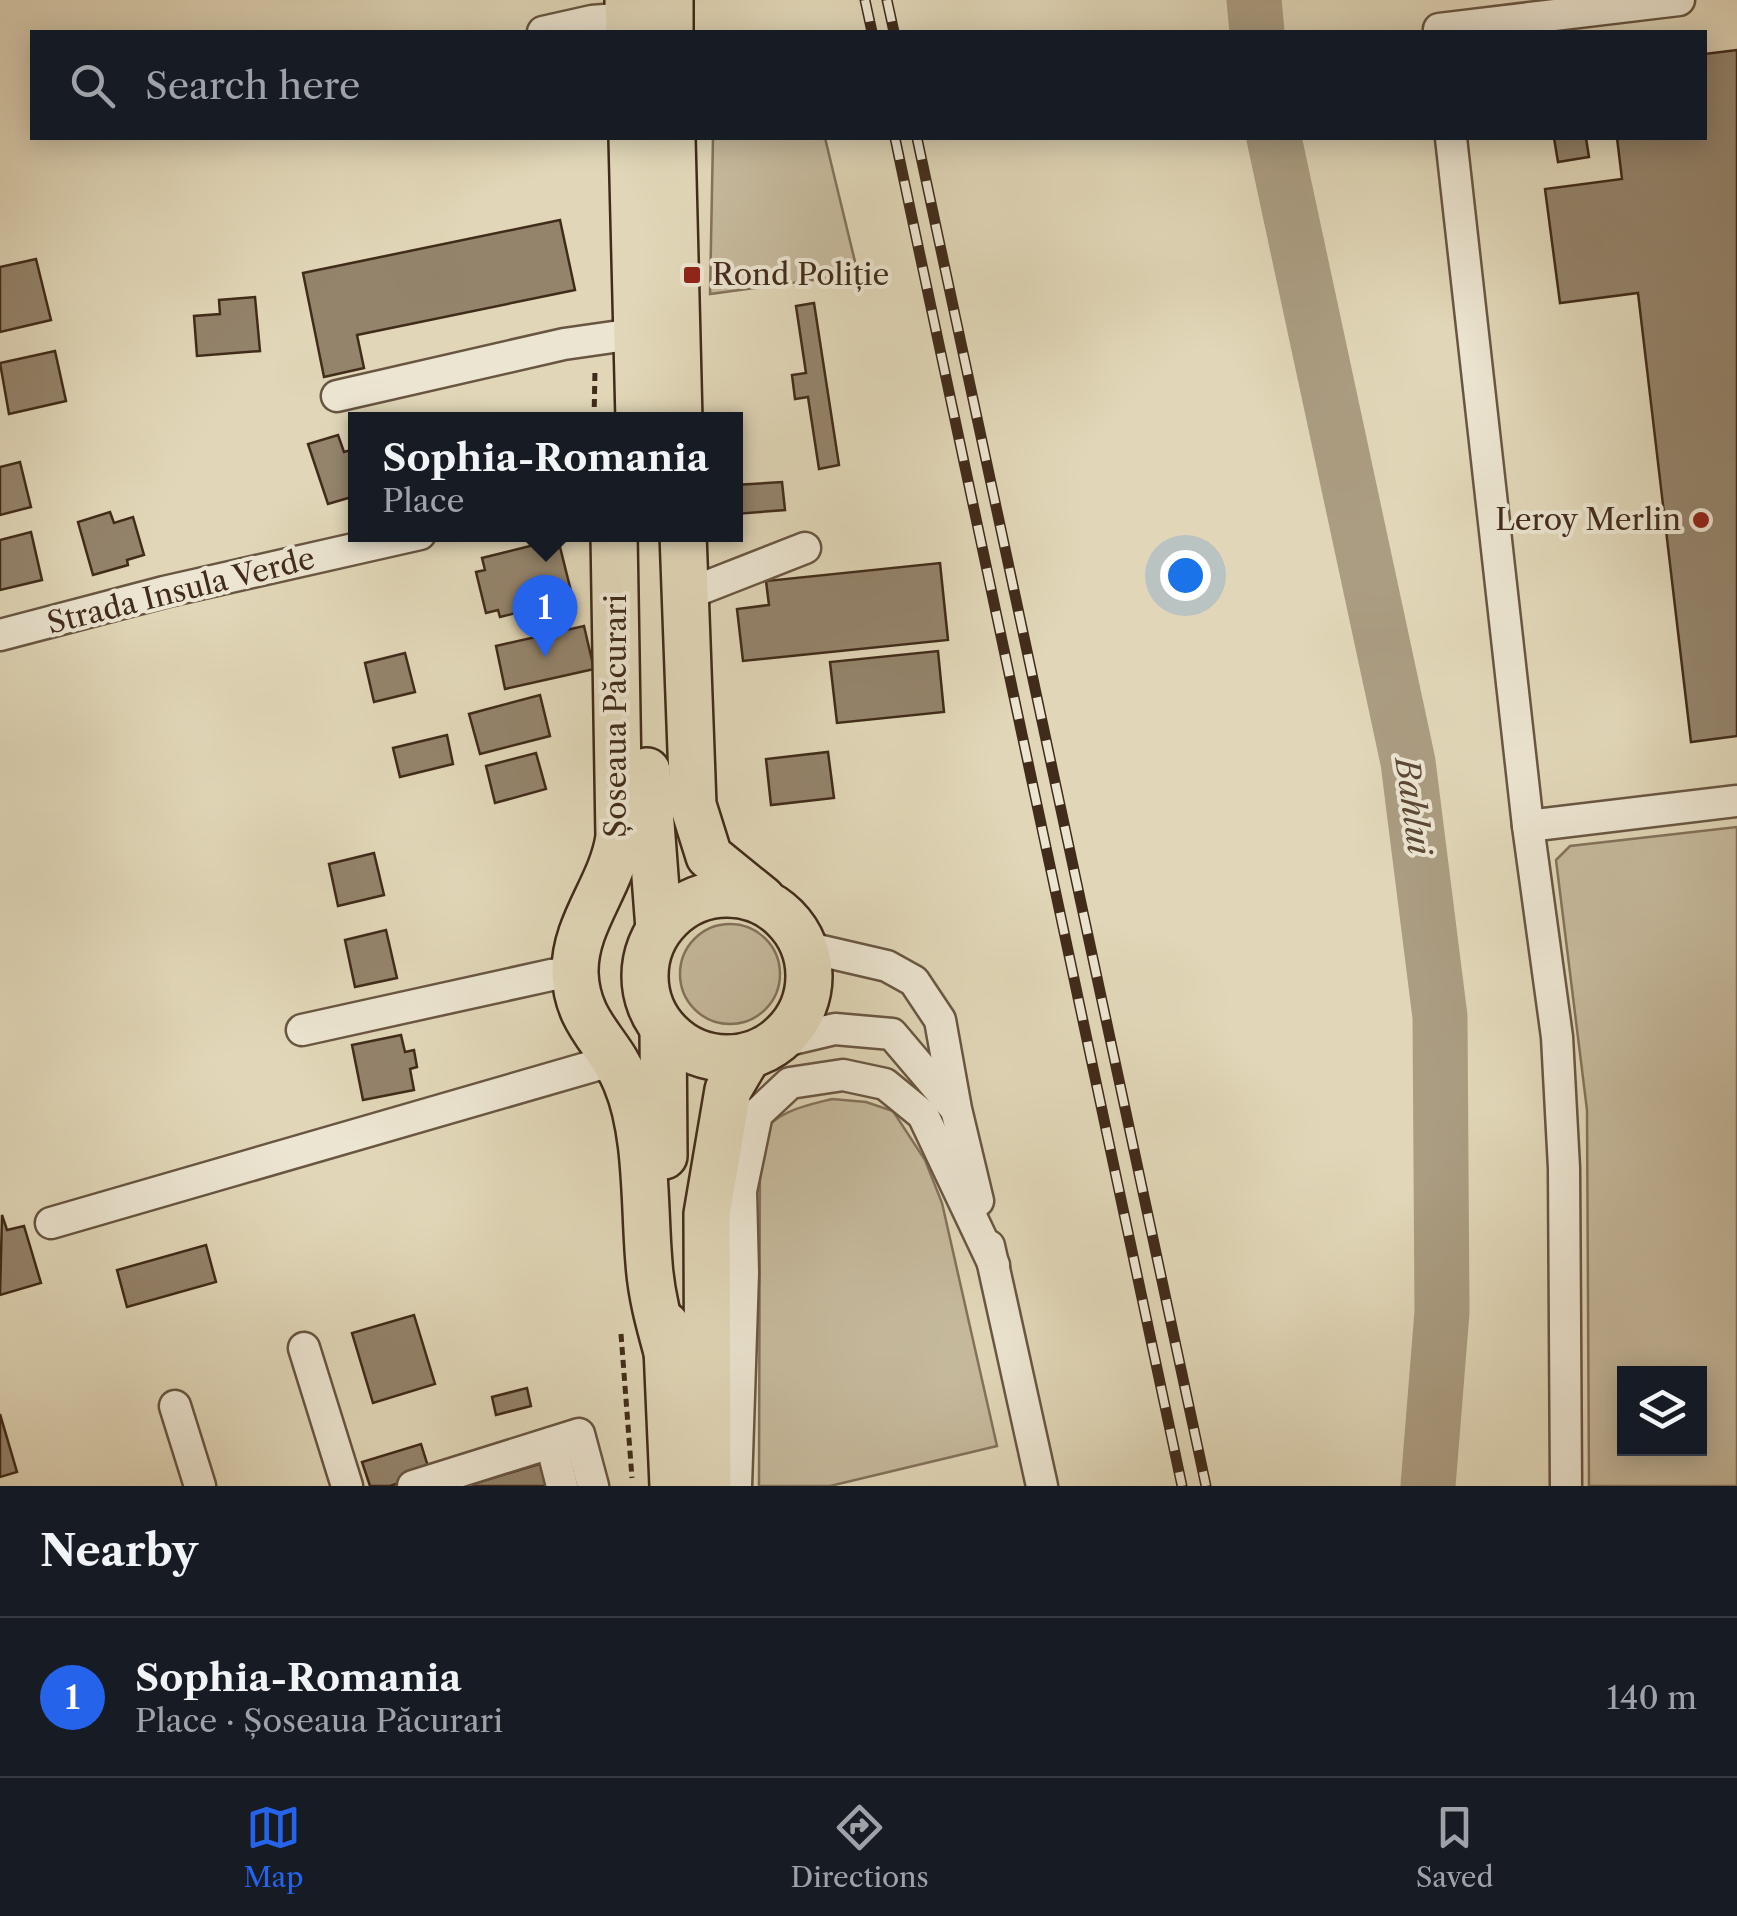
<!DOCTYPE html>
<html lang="en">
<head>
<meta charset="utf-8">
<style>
  body { margin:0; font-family:"Libre Caslon Text",serif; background:#20242c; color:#f1f3f6 }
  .controls { position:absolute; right:30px; bottom:30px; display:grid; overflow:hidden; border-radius:0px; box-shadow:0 5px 25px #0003 }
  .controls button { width:90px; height:90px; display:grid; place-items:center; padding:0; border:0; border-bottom:2px solid #363941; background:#171b24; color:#f1f3f6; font:50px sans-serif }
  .you { position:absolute; left:1185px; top:575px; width:35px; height:35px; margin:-25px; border:8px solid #fff; border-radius:50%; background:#1a73e8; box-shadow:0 0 0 15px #1a73e833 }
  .badge { display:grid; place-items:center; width:65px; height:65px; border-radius:50%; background:#2563eb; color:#fff; font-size:32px; font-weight:700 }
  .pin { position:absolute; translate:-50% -82px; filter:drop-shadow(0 2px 5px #0008) }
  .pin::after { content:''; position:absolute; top:52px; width:35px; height:30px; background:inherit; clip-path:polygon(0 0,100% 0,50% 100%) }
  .popup { position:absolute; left:348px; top:412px; width:395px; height:130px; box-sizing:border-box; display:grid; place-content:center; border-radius:0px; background:#171b24; filter:drop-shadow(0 2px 8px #0005); font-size:32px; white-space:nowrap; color:#9ea1a6 }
  .popup b { font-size:38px; color:#f1f3f6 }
  .popup::after { content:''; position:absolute; left:50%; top:100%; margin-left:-20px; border:20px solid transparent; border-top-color:#171b24 }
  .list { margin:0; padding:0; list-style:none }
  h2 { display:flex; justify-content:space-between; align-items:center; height:130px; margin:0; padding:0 40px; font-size:42px }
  h2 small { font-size:32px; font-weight:400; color:#9ea1a6 }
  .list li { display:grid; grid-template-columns:65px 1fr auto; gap:30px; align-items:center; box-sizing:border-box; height:160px; padding:0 40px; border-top:2px solid #363941 }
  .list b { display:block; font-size:38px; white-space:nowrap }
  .list p { margin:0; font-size:32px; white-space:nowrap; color:#9ea1a6 }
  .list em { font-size:32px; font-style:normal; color:#9ea1a6 }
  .icon { flex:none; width:55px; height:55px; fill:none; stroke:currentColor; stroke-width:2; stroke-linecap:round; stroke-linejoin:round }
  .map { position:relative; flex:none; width:1737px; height:1486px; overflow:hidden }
  .search { position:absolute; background:#171b24; box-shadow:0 5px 25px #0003; left:30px; right:30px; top:30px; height:110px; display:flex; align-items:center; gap:25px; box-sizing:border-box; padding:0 35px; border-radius:0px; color:#9ea1a6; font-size:38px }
  .sheet { height:290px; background:#171b24 }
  nav { display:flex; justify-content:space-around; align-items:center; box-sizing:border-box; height:140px; border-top:2px solid #363941; background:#171b24; font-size:28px; color:#9ea1a6 }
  nav a { display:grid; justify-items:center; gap:5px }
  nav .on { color:#2563eb }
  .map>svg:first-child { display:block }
  .green { fill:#c6ba9d; stroke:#84725c; stroke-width:2.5; fill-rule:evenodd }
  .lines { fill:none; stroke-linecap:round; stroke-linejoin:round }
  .river { stroke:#ab9d82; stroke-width:55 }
  .building { fill:#94846c; stroke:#412b1a; stroke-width:2.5 }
  .minor-casing { stroke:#695642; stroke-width:35 }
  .highway-casing { stroke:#412b1a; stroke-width:50 }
  .path { stroke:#412b1a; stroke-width:5; stroke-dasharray:8 5; stroke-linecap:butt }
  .minor { stroke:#ece5d1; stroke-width:30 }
  .highway { stroke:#e1d7b8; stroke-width:45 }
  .rail-casing { stroke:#412b1a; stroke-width:11 }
  .rail { stroke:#ece5d1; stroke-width:8; stroke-dasharray:22; stroke-linecap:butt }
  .poi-dot { fill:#8f2418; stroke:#ece5d1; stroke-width:4 }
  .labels { text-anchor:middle; stroke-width:8; stroke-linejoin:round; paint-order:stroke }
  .poi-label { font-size:30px; fill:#412b1a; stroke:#ece5d1; text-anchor:start }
  .street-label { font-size:30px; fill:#412b1a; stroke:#ece5d1 }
  .water-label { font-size:32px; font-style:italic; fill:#5c4834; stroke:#ece5d1 }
</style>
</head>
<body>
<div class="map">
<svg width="1737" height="1486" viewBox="0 0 1737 1486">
  <rect width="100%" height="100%" fill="#e1d7b8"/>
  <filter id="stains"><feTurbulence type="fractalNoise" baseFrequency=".002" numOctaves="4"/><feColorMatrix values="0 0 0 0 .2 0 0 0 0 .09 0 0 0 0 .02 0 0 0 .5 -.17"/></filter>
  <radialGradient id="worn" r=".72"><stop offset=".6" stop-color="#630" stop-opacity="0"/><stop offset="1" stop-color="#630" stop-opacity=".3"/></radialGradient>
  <g class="green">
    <polygon points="713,138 825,138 858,274 710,294"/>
    <path d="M1737 827V1486H1589L1587 1110 1556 860 1570 846ZM1624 1374H1700V1448H1624Z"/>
    <circle cx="730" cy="974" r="50"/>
    <path d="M832 1099 866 1102 893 1111 925 1160 942 1203 997 1446 830 1486H759L760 1136C776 1111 804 1106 832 1099Z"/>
  </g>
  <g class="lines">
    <g class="river">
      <polyline points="1254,0 1257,32"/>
      <polyline points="1274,138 1408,762 1440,1017 1442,1312 1428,1486"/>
    </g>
  </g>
  <g class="building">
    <polygon points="1737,50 1737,736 1691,742 1638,293 1560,303 1545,189 1622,179 1617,138 1704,138 1704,54"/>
    <polygon points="1554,138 1586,138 1589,157 1558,162"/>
    <polygon points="560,220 575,290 357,335 364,368 324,377 303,273"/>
    <polygon points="36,259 51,320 0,332 0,267"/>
    <polygon points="255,297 260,351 197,356 194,316 220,314 219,300"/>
    <polygon points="814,303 839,465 819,469 808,397 795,399 792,375 806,373 796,306"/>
    <polygon points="55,351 66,401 9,414 0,363"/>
    <polygon points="338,435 344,452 354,449 355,453 355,496 328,504 308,444"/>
    <polygon points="20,462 31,507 0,515 0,467"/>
    <polygon points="782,482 785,510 735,514 735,485"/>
    <polygon points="110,512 114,523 133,517 144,555 127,560 128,565 93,575 78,522"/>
    <polygon points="31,532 42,580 0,590 0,540"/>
    <polygon points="558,539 573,599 500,617 498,610 486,613 476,572 485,570 482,558"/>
    <polygon points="940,563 948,640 743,661 737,609 769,605 766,581"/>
    <polygon points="584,626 594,669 505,689 496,646"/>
    <polygon points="938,651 944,712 837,723 830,662"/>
    <polygon points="405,653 415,692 374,702 365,663"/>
    <polygon points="540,695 550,736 480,754 469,714"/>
    <polygon points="447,735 453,764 400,777 393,748"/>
    <polygon points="828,752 834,798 771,805 766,759"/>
    <polygon points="536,753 546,789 495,803 486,766"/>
    <polygon points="374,853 384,895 338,906 329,864"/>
    <polygon points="386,930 397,978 355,987 345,940"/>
    <polygon points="401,1035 405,1052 414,1050 417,1067 410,1069 414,1090 363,1100 352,1045"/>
    <polygon points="2,1215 7,1230 24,1226 41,1283 0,1295"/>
    <polygon points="206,1245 216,1282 127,1307 117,1270"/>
    <polygon points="414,1315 435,1384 373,1403 352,1333"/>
    <polygon points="527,1388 531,1406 496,1415 492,1397"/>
    <polygon points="0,1414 17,1472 0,1477"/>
    <polygon points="421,1444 430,1473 390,1486 370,1486 362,1462"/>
    <polygon points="569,1455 578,1486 466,1486"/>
  </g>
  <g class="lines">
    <g class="minor-casing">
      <g id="minor">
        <polyline points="1439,29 1679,0"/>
        <polyline points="543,32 592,21 629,18"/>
        <polyline points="1451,138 1528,826 1557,1037 1564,1168 1566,1486"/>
        <polyline points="337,396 564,344 627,335"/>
        <polyline points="685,595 805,548"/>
        <polyline points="0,635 164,592 420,534"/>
        <polyline points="1528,826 1737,801"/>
        <polyline points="805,947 887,966 914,981 940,1020 956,1109 978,1201"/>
        <polyline points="302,1030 551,975 575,973"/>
        <polyline points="776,1043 835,1029 892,1034 954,1107"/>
        <polyline points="51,1223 614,1060"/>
        <polyline points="989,1246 1042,1486"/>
        <polyline points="304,1348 347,1486"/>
        <polyline points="175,1406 200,1486"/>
        <polyline points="551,1443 562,1486"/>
        <polyline points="413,1486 579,1434 593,1486"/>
        <polyline points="736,1486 743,1273 741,1191 757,1114 790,1083 843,1075 885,1084 923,1115 994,1265"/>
      </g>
    </g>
    <g class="highway-casing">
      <g id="highway">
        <polyline points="628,0 629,32"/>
        <polyline points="670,0 670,32"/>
        <polyline points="632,138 639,420"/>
        <polyline points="672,138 679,420"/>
        <path d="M614 534 619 837C612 886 574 923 575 973 577 1025 610 1041 626 1082 648 1134 644 1207 649 1263 651 1294 659 1323 667 1352"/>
        <polyline points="683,534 693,805 709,856 762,899"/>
        <polyline points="647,771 659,929"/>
        <circle cx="727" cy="976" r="82"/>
        <polyline points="663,1028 664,1156"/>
        <polyline points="666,1325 673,1486"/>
        <polyline points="708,1486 707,1214 728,1090 748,1056"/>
      </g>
    </g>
    <g class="path">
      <polyline points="594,420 595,370"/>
      <polyline points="621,1334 632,1478"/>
    </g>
    <use href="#minor" class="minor"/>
    <use href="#highway" class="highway"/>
    <g class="rail-casing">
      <g id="rail">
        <polyline points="865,0 872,32"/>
        <polyline points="887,0 894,32"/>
        <polyline points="895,138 1182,1486"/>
        <polyline points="917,138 1206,1486"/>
      </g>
    </g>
    <use href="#rail" class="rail"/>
  </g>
  <g class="poi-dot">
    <rect x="682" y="265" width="20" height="20" rx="5"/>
    <circle cx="1701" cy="520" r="10"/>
  </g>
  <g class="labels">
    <g class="poi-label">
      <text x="712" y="285">Rond Poliție</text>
      <text x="1681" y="530" text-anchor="end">Leroy Merlin</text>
    </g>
    <g class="street-label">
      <text transform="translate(181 591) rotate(-14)" y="10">Strada Insula Verde</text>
      <text transform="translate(616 716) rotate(-90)" y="10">Șoseaua Păcurari</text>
    </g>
    <g class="water-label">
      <text transform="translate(1413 806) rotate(82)" y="11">Bahlui</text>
    </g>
  </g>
  <rect width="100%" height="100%" filter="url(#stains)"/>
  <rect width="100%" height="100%" fill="url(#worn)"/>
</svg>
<div class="controls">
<button><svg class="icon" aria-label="layers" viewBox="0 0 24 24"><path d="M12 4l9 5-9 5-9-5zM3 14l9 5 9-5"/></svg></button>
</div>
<div class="you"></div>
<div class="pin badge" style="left:545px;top:657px">1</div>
<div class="popup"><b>Sophia-Romania</b>Place</div>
<div class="search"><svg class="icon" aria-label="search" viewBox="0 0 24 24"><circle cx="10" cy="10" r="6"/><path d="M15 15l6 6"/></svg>Search here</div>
</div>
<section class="sheet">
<h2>Nearby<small></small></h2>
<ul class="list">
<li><span class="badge">1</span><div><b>Sophia-Romania</b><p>Place · Șoseaua Păcurari</p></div><em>140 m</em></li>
</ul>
</section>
<nav>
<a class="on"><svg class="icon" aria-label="map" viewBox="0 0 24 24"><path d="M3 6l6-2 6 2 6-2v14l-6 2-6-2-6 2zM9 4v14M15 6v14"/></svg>Map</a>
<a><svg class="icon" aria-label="directions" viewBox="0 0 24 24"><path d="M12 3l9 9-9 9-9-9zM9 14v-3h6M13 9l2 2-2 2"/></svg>Directions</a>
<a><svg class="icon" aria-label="saved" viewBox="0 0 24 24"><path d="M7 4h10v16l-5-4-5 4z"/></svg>Saved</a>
</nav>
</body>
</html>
